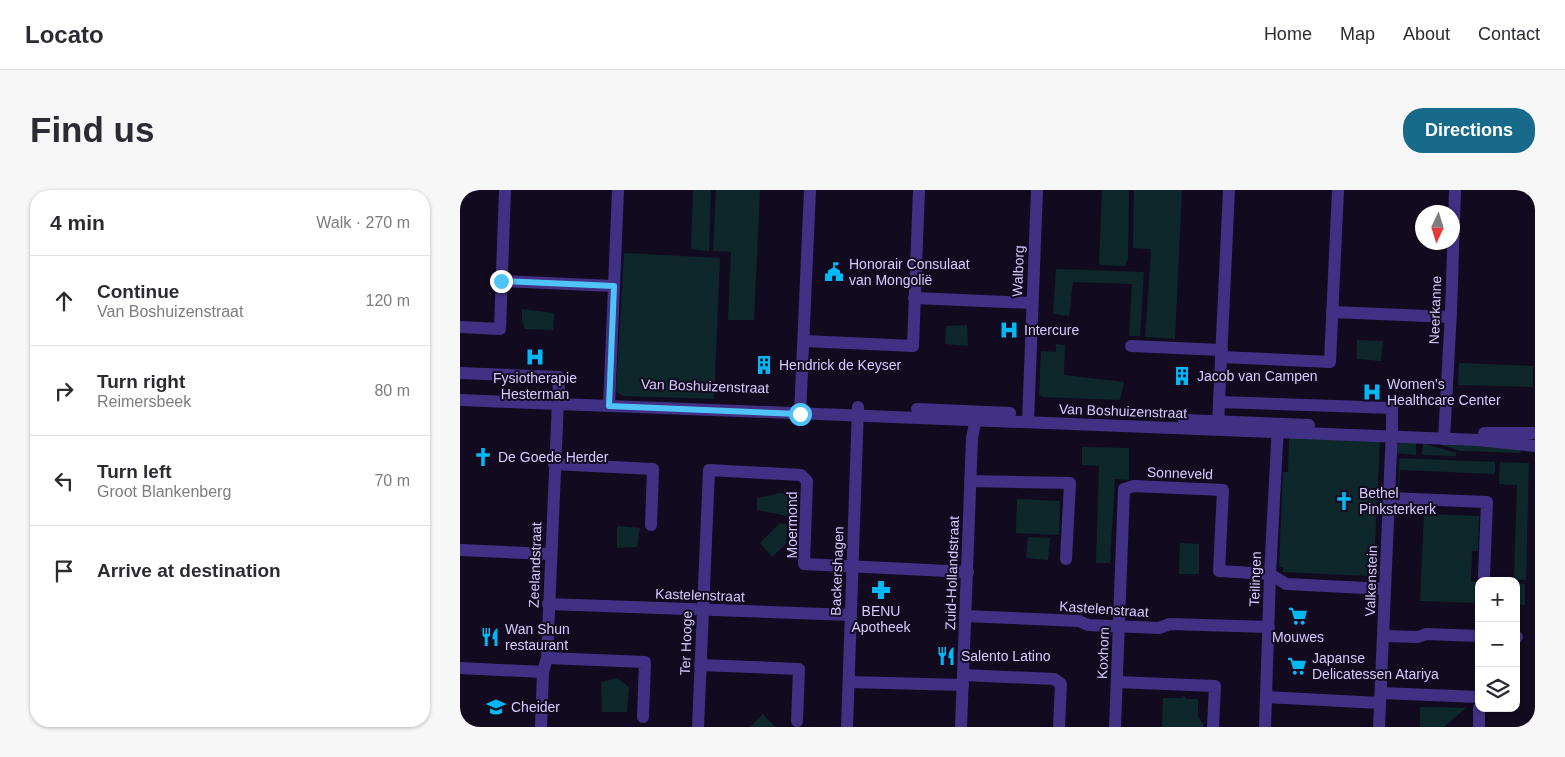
<!DOCTYPE html>
<html lang="en">
<head>
<meta charset="utf-8">
<style>
  body { margin:0; font-family:Helvetica,sans-serif; background:#f7f7f7; color:#2b2b33 }
  .controls { position:absolute; right:15px; bottom:15px; display:grid; overflow:hidden; border-radius:10px; box-shadow:0 1px 4px #0004 }
  .controls button { width:45px; height:45px; display:grid; place-items:center; padding:0; border:0; border-bottom:1px solid #e1e1e2; background:#fff; color:#2b2b33; font:25px sans-serif }
  .compass { position:absolute; left:955px; top:15px; width:45px; height:45px; border-radius:50%; background:#fff; box-shadow:0 1px 4px #0004; rotate:184deg }
  .stop { position:absolute; width:15px; height:15px; margin:-11px; border:4px solid #4fc3f7; border-radius:50%; background:#fff }
  .stop.end { background:#4fc3f7; border-color:#fff; box-shadow:0 1px 5px #0008 }
  .list { margin:0; padding:0; list-style:none }
  h2 { display:flex; justify-content:space-between; align-items:center; height:65px; margin:0; padding:0 20px; font-size:21px }
  h2 small { font-size:16px; font-weight:400; color:#7c7c81 }
  .list li { display:grid; grid-template-columns:32px 1fr auto; gap:15px; align-items:center; box-sizing:border-box; height:90px; padding:0 20px; border-top:1px solid #e1e1e2 }
  .list b { display:block; font-size:19px; white-space:nowrap }
  .list p { margin:0; font-size:16px; white-space:nowrap; color:#7c7c81 }
  .list em { font-size:16px; font-style:normal; color:#7c7c81 }
  .icon { flex:none; width:28px; height:28px; fill:none; stroke:currentColor; stroke-width:2; stroke-linecap:round; stroke-linejoin:round }
  .map { position:relative; flex:none; width:1075px; height:537px; overflow:hidden; border-radius:20px }
  header { display:flex; align-items:center; gap:30px; box-sizing:border-box; height:70px; padding:0 25px; background:#fff; border-bottom:1px solid #e1e1e2 }
  header strong { font-size:24px }
  nav { display:flex; gap:28px; margin-inline-start:auto; font-size:18px }
  .intro { display:flex; align-items:center; justify-content:space-between; box-sizing:border-box; height:120px; padding:0 30px }
  h1 { margin:0; font-size:35px }
  .button { padding:12px 22px; border-radius:20px; background:#186a8a; color:#fff; font-size:18px; font-weight:700 }
  main { display:flex; gap:30px; padding:0 30px }
  aside { flex:1; background:#fff; border-radius:20px; box-shadow:0 1px 4px #0004 }
  .map>svg:first-child { display:block }
  .green { fill:#0d272b }
  .lines { fill:none; stroke-linecap:round; stroke-linejoin:round }
  .minor { stroke:#413184; stroke-width:12 }
  .route { stroke:#4fc3f7; stroke-width:6 }
  .labels { text-anchor:middle; stroke-width:4; stroke-linejoin:round; paint-order:stroke }
  .poi-label { font-size:14px; fill:#d8caff; stroke:#120b20; text-anchor:start }
  .street-label { font-size:14px; fill:#d8caff; stroke:#120b20 }
</style>
</head>
<body>
<header>
<strong>Locato</strong>
<nav><a>Home</a><a>Map</a><a>About</a><a>Contact</a></nav>
</header>
<div class="intro"><h1>Find us</h1><a class="button">Directions</a></div>
<main>
<aside>
<h2>4 min<small>Walk · 270 m</small></h2>
<ul class="list">
<li><svg class="icon" aria-label="ahead" viewBox="0 0 24 24"><path d="M12 20V5M6 11l6-6 6 6"/></svg><div><b>Continue</b><p>Van Boshuizenstraat</p></div><em>120 m</em></li>
<li><svg class="icon" aria-label="right" viewBox="0 0 24 24"><path d="M7 20v-9h11M14 6l5 5-5 5"/></svg><div><b>Turn right</b><p>Reimersbeek</p></div><em>80 m</em></li>
<li><svg class="icon" aria-label="left" viewBox="0 0 24 24"><path d="M17 20v-9H6M10 6l-5 5 5 5"/></svg><div><b>Turn left</b><p>Groot Blankenberg</p></div><em>70 m</em></li>
<li><svg class="icon" aria-label="arrive" viewBox="0 0 24 24"><path d="M6 21V4h12l-3 4 3 4H6"/></svg><div><b>Arrive at destination</b></div></li>
</ul>
</aside>
<div class="map">
<svg width="1075" height="537" viewBox="0 0 1075 537">
  <rect width="100%" height="100%" fill="#120b20"/>
  <g class="green">
    <polygon points="233,0 251,0 249,61 231,59"/>
    <polygon points="256,0 300,0 294,130 268,130 271,62 253,61"/>
    <polygon points="642,0 669,0 668,69 665,76 639,75"/>
    <polygon points="674,0 722,0 715,149 685,147 691,62 690,59 673,58"/>
    <polygon points="164,63 260,68 254,209 163,206 156,202"/>
    <polygon points="596,79 684,82 680,146 669,146 672,94 613,92 609,126 593,124"/>
    <polygon points="62,119 94,123 93,140 65,139 62,130"/>
    <polygon points="507,135 508,156 485,154 486,136"/>
    <polygon points="897,150 923,151 921,171 897,169"/>
    <polygon points="596,154 605,155 604,185 664,192 660,210 583,207 579,205 581,161 596,162"/>
    <polygon points="999,173 1073,176 1073,197 998,195"/>
    <polygon points="829,246 920,250 914,374 908,374 907,386 823,382 823,377 819,377 823,282 828,282"/>
    <polygon points="940,252 956,253 956,265 934,263 936,256"/>
    <polygon points="963,253 996,263 996,266 962,265"/>
    <polygon points="982,254 1021,255 1061,260 1060,263 1000,261 982,255"/>
    <polygon points="622,257 669,258 669,290 655,289 650,373 636,373 639,276 622,275"/>
    <polygon points="939,268 1035,272 1035,284 940,280 939,299 938,299"/>
    <polygon points="1040,272 1069,273 1066,390 1054,389 1057,295 1039,294"/>
    <polygon points="320,303 332,304 332,327 297,320 297,308"/>
    <polygon points="557,309 600,311 599,345 556,343"/>
    <polygon points="964,324 1019,326 1018,361 1012,361 1011,391 1019,392 1019,413 960,411"/>
    <polygon points="320,333 327,335 326,354 312,367 300,353"/>
    <polygon points="157,336 180,338 177,357 157,358"/>
    <polygon points="568,347 590,348 588,370 566,368"/>
    <polygon points="720,353 739,354 739,384 719,384"/>
    <polygon points="1056,394 1065,394 1065,415 1056,414"/>
    <polygon points="157,488 169,497 167,522 142,522 141,492"/>
    <polygon points="724,506 726,509 738,509 738,526 743,534 743,537 702,537 703,508 722,508"/>
    <polygon points="960,517 1006,518 984,537 960,537"/>
    <polygon points="303,524 315,537 290,537"/>
  </g>
  <g class="lines">
    <g class="minor">
      <polyline points="41,91 154,96"/>
      <polyline points="454,108 571,113"/>
      <polyline points="872,122 990,127"/>
      <polyline points="0,137 40,139 45,0"/>
      <polyline points="344,151 453,156 459,0"/>
      <polyline points="671,156 762,160"/>
      <polyline points="761,167 870,172 878,0"/>
      <polyline points="0,183 99,187 87,468 83,482 81,537"/>
      <polyline points="0,210 1018,250 1075,256"/>
      <polyline points="759,212 769,0"/>
      <polyline points="149,216 158,0"/>
      <polyline points="457,219 550,223"/>
      <polyline points="340,224 350,0"/>
      <polyline points="724,230 849,235"/>
      <polyline points="568,232 577,0"/>
      <polyline points="758,237 759,212 932,218 932,239 919,537"/>
      <polyline points="1024,243 1075,243"/>
      <polyline points="984,249 991,122 995,0"/>
      <polyline points="94,274 193,279 191,335"/>
      <polyline points="510,291 610,293 606,369"/>
      <polyline points="929,308 1027,312 1024,386"/>
      <polyline points="0,360 90,364"/>
      <polyline points="88,414 391,425"/>
      <polyline points="505,426 619,431 628,435 699,438 710,434 809,437"/>
      <polyline points="924,446 958,447 966,444 1019,446"/>
      <polyline points="1056,447 1057,447"/>
      <polyline points="87,468 185,472 183,527"/>
      <polyline points="240,475 339,479 337,531"/>
      <polyline points="0,478 83,482"/>
      <polyline points="503,485 594,489 601,494 599,537"/>
      <polyline points="389,492 503,495"/>
      <polyline points="657,492 755,496 753,537"/>
      <polyline points="921,503 1019,507"/>
      <polyline points="806,507 920,513"/>
      <polyline points="238,537 249,280 341,285 347,291 344,374 508,382"/>
      <polyline points="387,537 398,217"/>
      <polyline points="501,537 512,248 517,224"/>
      <polyline points="655,537 664,299 674,296 763,300 759,381 810,384 826,394 925,399"/>
      <polyline points="805,537 810,384 818,235"/>
      <polyline points="1019,537 1019,518"/>
    </g>
  </g>
  <g class="lines">
    <polyline class="route" points="41,91 154,96 149,216 340,224"/>
  </g>
  <defs>
    <g id="civic-bare" transform="scale(1.5)"><path d="M-.6-6.5H3V-4.5H.6V-3L4-1V1h2V6H-6V1h2V-1L-.6-3ZM-1.2 2.5V6h2.4V2.5Z" fill="#00b8f5" stroke="#120b20" stroke-width="2.5" paint-order="stroke"/></g>
    <g id="hospital-bare" transform="scale(1.5)"><path d="M-5-5h3v3.5h4V-5h3V5h-3V1.5h-4V5h-3Z" fill="#00b8f5" stroke="#120b20" stroke-width="2.5" paint-order="stroke"/></g>
    <g id="building-bare" transform="scale(1.5)"><path d="M-4-6H4V6H1V3H-1V6H-4ZM-2.5-4.3h1.7v1.8h-1.7ZM.8-4.3h1.7v1.8H.8ZM-2.5-1h1.7V.8h-1.7ZM.8-1h1.7V.8H.8Z" fill="#00b8f5" stroke="#120b20" stroke-width="2.5" paint-order="stroke"/></g>
    <g id="church-bare" transform="scale(1.5)"><path d="M-1.2-6h2.4v3.5h3.3v2.4h-3.3V6h-2.4V-.1h-3.3v-2.4h3.3Z" fill="#00b8f5" stroke="#120b20" stroke-width="2.5" paint-order="stroke"/></g>
    <g id="pharmacy-bare" transform="scale(1.5)"><path d="M-2-6h4v4h4v4h-4v4h-4v-4h-4v-4h4Z" fill="#00b8f5" stroke="#120b20" stroke-width="2.5" paint-order="stroke"/></g>
    <g id="supermarket-bare" transform="scale(1.5)"><path d="M-6-5.5h2.5l.6 2H6L4.5 2H-2.5L-4.4-4H-6ZM-1.5 3.2a1.3 1.3 0 1 0 .1 0ZM3 3.2a1.3 1.3 0 1 0 .1 0Z" fill="#00b8f5" stroke="#120b20" stroke-width="2.5" paint-order="stroke"/></g>
    <g id="restaurant-bare" transform="scale(1.5)"><path d="M-5-6h1v4h1v-4h1v4h1v-4h1v5L-1.5 .5V6h-2V.5L-5-1ZM5-6V6H3V1.5H1.5Q1.5-4 5-6Z" fill="#00b8f5" stroke="#120b20" stroke-width="2.5" paint-order="stroke"/></g>
    <g id="university-bare" transform="scale(1.5)"><path d="M0-5L7-2L0 1L-7-2ZM-4 1L0 2.5L4 1V4Q0 6-4 4Z" fill="#00b8f5" stroke="#120b20" stroke-width="2.5" paint-order="stroke"/></g>
  </defs>
  <g fill-rule="evenodd">
    <use href="#civic-bare" x="374" y="82"/>
    <use href="#hospital-bare" x="549" y="140"/>
    <use href="#hospital-bare" x="75" y="167"/>
    <use href="#building-bare" x="304" y="175"/>
    <use href="#building-bare" x="722" y="186"/>
    <use href="#hospital-bare" x="912" y="202"/>
    <use href="#church-bare" x="23" y="267"/>
    <use href="#church-bare" x="884" y="311"/>
    <use href="#pharmacy-bare" x="421" y="400"/>
    <use href="#supermarket-bare" x="838" y="426"/>
    <use href="#restaurant-bare" x="30" y="447"/>
    <use href="#restaurant-bare" x="486" y="466"/>
    <use href="#supermarket-bare" x="837" y="476"/>
    <use href="#university-bare" x="36" y="517"/>
  </g>
  <g class="labels">
    <g class="poi-label">
      <text x="389" y="79">Honorair Consulaat<tspan x="389" dy="16">van Mongolië</tspan></text>
      <text x="564" y="145">Intercure</text>
      <text x="319" y="180">Hendrick de Keyser</text>
      <text x="737" y="191">Jacob van Campen</text>
      <text x="75" y="193" text-anchor="middle">Fysiotherapie<tspan x="75" dy="16">Hesterman</tspan></text>
      <text x="927" y="199">Women's<tspan x="927" dy="16">Healthcare Center</tspan></text>
      <text x="38" y="272">De Goede Herder</text>
      <text x="899" y="308">Bethel<tspan x="899" dy="16">Pinksterkerk</tspan></text>
      <text x="421" y="426" text-anchor="middle">BENU<tspan x="421" dy="16">Apotheek</tspan></text>
      <text x="45" y="444">Wan Shun<tspan x="45" dy="16">restaurant</tspan></text>
      <text x="838" y="452" text-anchor="middle">Mouwes</text>
      <text x="501" y="471">Salento Latino</text>
      <text x="852" y="473">Japanse<tspan x="852" dy="16">Delicatessen Atariya</tspan></text>
      <text x="51" y="522">Cheider</text>
    </g>
    <g class="street-label">
      <text transform="translate(558 81) rotate(-88)" y="5">Walborg</text>
      <text transform="translate(975 120) rotate(-88)" y="5">Neerkanne</text>
      <text transform="translate(245 196) rotate(2)" y="5">Van Boshuizenstraat</text>
      <text transform="translate(663 221) rotate(2)" y="5">Van Boshuizenstraat</text>
      <text transform="translate(720 283) rotate(2)" y="5">Sonneveld</text>
      <text transform="translate(332 335) rotate(-90)" y="5">Moermond</text>
      <text transform="translate(75 375) rotate(-88)" y="5">Zeelandstraat</text>
      <text transform="translate(377 381) rotate(-88)" y="5">Backershagen</text>
      <text transform="translate(492 383) rotate(-88)" y="5">Zuid-Hollandstraat</text>
      <text transform="translate(795 389) rotate(-88)" y="5">Teilingen</text>
      <text transform="translate(911 391) rotate(-88)" y="5">Valkenstein</text>
      <text transform="translate(240 405) rotate(2)" y="5">Kastelenstraat</text>
      <text transform="translate(644 419) rotate(4)" y="5">Kastelenstraat</text>
      <text transform="translate(226 453) rotate(-88)" y="5">Ter Hooge</text>
      <text transform="translate(643 463) rotate(-88)" y="5">Koxhorn</text>
    </g>
  </g>
</svg>
<div class="controls">
<button>+</button>
<button>−</button>
<button><svg class="icon" aria-label="layers" viewBox="0 0 24 24"><path d="M12 4l9 5-9 5-9-5zM3 14l9 5 9-5"/></svg></button>
</div>
<svg class="compass" viewBox="-18 -18 36 36"><path d="M0-13l5 13h-10z" fill="#e53935"/><path d="M0 13l5-13h-10z" fill="#7c7c81"/></svg>
<div class="stop" style="left:340px;top:224px"></div>
<div class="stop end" style="left:41px;top:91px"></div>
</div>
</main>
</body>
</html>
